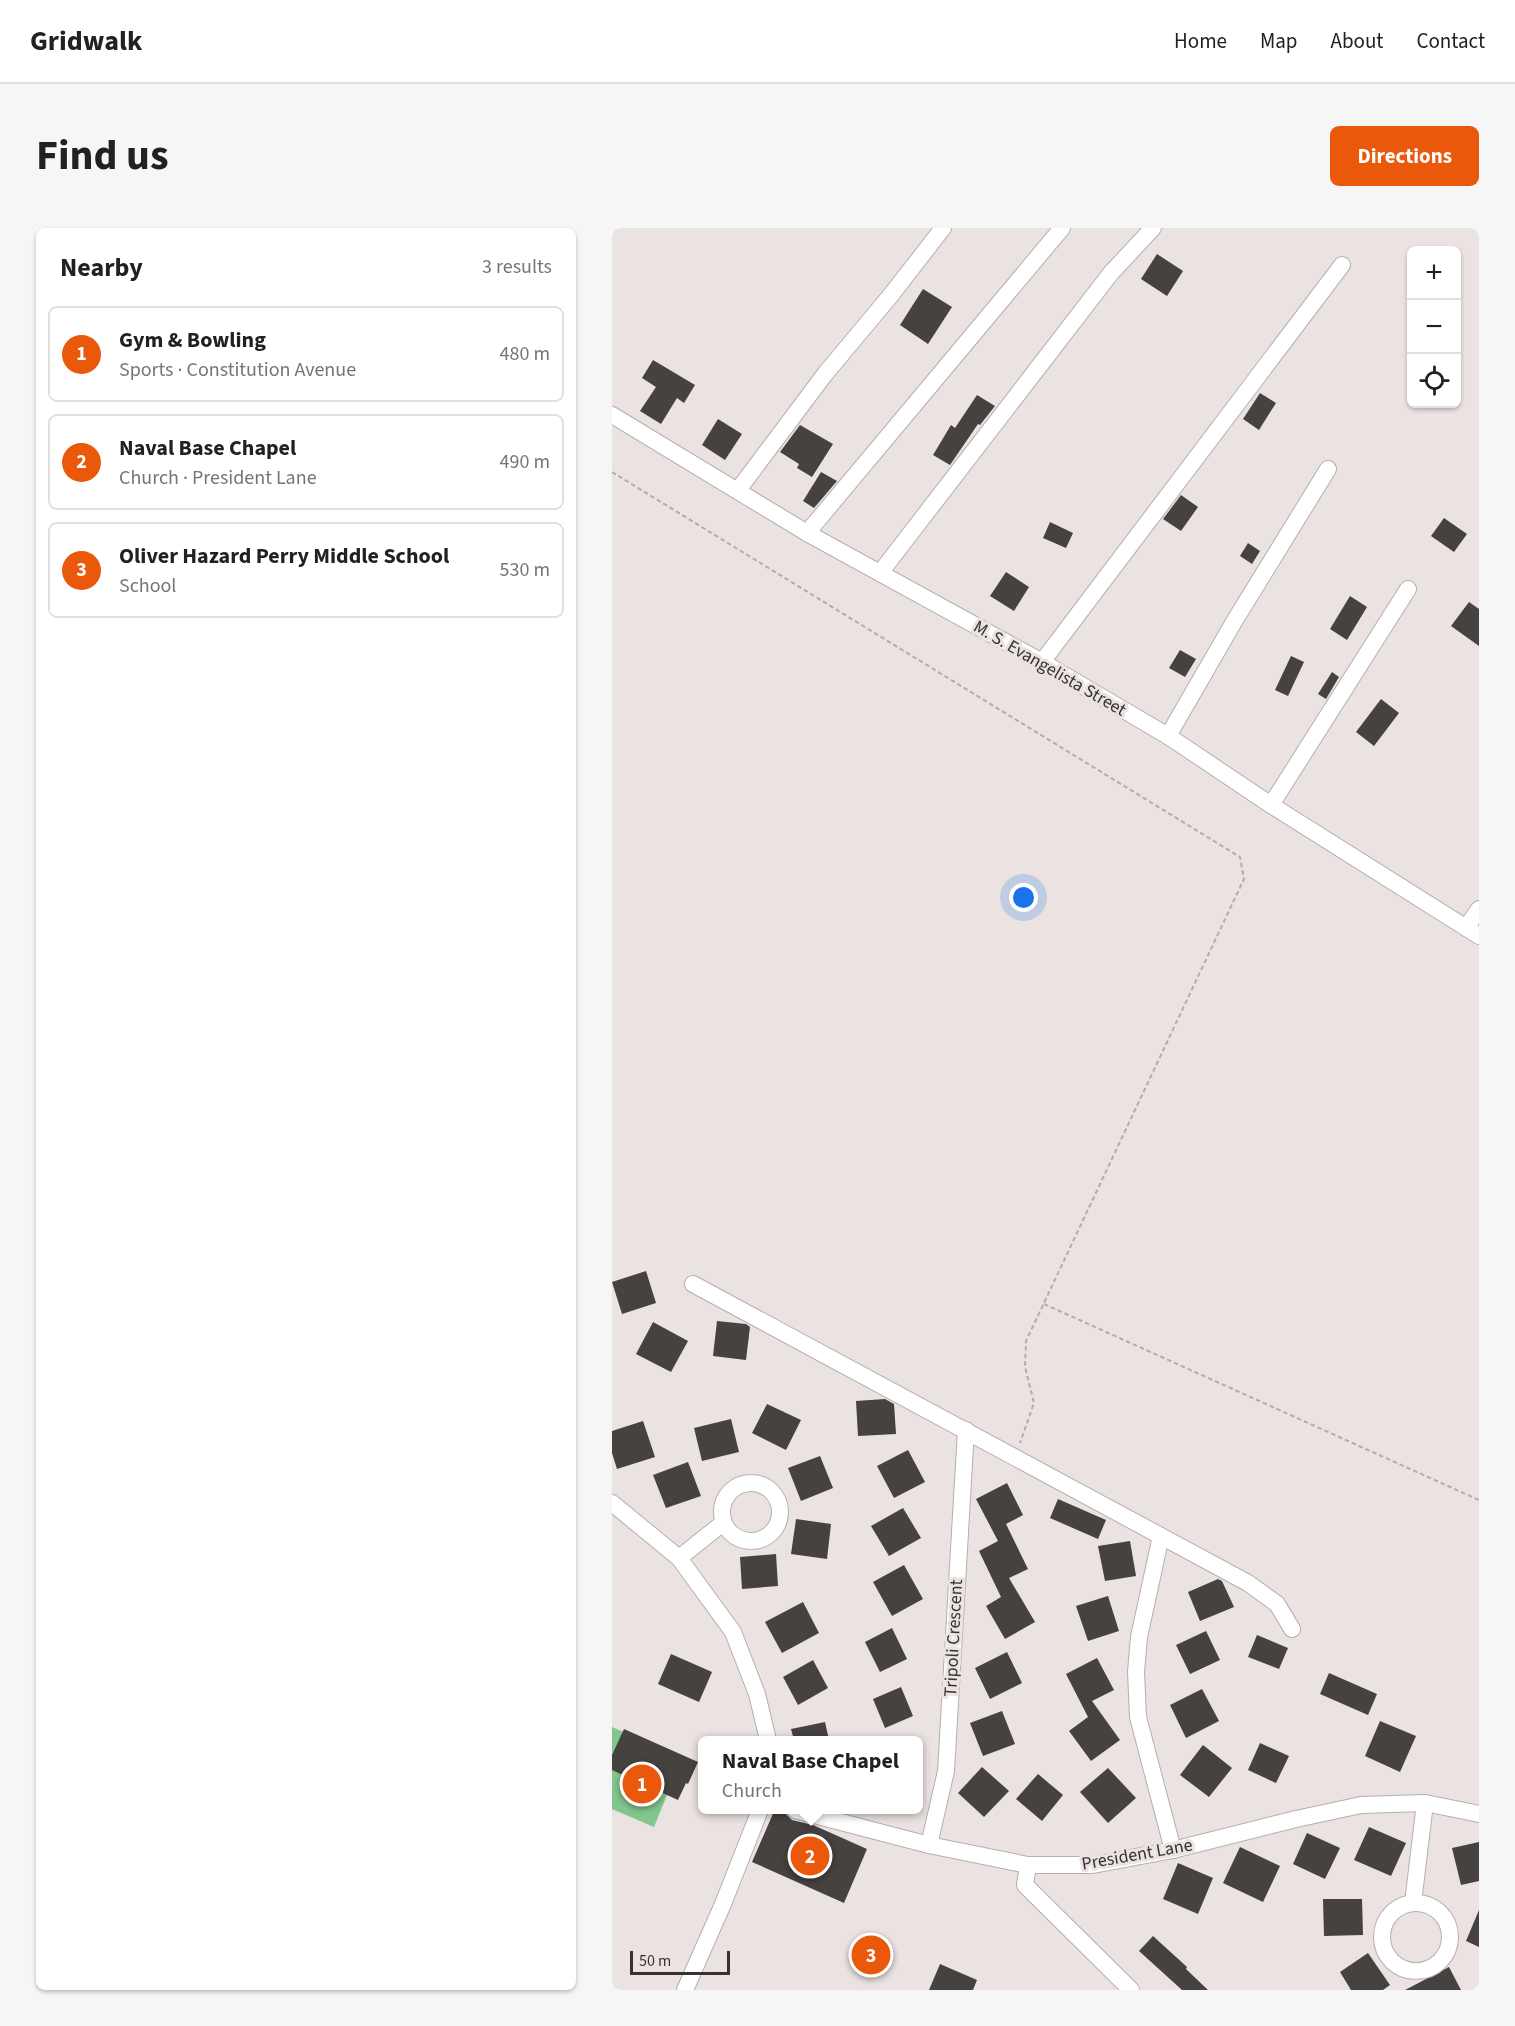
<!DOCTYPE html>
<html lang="en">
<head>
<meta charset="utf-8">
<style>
  body { margin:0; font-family:"Source Sans 3",sans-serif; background:#f6f6f6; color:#202124 }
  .controls { position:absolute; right:18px; top:18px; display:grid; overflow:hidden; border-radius:9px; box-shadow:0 2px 4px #0004 }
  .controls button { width:54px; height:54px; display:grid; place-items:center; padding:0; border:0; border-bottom:2px solid #e0e0e0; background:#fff; color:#202124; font:30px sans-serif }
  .scale { position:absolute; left:18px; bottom:15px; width:100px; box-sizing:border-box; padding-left:6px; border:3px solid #353231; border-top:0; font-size:16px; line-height:21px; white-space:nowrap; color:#353231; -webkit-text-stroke:4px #eae3e1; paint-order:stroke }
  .you { position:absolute; left:412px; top:670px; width:21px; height:21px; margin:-15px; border:4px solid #fff; border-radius:50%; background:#1a73e8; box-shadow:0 0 0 9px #1a73e833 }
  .badge { display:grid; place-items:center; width:39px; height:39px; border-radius:50%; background:#ea580c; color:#fff; font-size:20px; font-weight:700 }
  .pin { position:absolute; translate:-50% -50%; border:3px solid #fff; box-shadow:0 2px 6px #0006 }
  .popup { position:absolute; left:86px; top:1508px; width:225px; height:78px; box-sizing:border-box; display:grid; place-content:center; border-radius:9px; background:#fff; filter:drop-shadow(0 2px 4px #0005); font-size:20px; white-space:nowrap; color:#757577 }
  .popup b { font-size:22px; color:#202124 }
  .popup::after { content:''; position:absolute; left:50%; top:100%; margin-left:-12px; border:12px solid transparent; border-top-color:#fff }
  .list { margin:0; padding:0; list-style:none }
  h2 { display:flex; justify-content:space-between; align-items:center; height:78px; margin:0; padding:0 24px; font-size:26px }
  h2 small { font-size:20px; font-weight:400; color:#757577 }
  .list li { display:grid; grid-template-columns:39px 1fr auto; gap:18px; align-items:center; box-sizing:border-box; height:96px; margin:0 12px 12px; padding:0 12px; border:2px solid #e0e0e0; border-radius:9px }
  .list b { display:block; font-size:22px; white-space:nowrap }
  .list p { margin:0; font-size:20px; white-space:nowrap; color:#757577 }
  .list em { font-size:20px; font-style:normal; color:#757577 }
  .icon { flex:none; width:33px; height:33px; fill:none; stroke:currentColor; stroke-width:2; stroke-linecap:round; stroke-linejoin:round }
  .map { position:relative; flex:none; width:867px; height:1762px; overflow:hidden; border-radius:9px }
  header { display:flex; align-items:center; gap:36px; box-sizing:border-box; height:84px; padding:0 30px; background:#fff; border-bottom:2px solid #e0e0e0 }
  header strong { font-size:28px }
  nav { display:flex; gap:33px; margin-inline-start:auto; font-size:21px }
  .intro { display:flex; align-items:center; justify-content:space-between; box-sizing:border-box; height:144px; padding:0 36px }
  h1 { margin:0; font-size:42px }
  .button { padding:15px 27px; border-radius:9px; background:#ea580c; color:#fff; font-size:21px; font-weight:700 }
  main { display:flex; gap:36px; padding:0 36px }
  aside { flex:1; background:#fff; border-radius:9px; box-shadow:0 2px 4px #0004 }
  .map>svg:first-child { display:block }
  .green { fill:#82c68d }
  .building { fill:#46423f }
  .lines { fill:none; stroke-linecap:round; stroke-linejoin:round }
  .minor-casing { stroke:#b5afad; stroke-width:18 }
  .path { stroke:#b2acab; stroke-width:2; stroke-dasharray:4.5 3; stroke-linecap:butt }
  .minor { stroke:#fff; stroke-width:16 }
  .labels { text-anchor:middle; stroke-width:6; stroke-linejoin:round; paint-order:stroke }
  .street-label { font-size:18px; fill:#353231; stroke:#eae3e1 }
</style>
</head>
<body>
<header>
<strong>Gridwalk</strong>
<nav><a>Home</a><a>Map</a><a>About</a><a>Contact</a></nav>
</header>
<div class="intro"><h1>Find us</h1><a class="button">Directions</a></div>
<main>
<aside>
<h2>Nearby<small>3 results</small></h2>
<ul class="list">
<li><span class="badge">1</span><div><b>Gym &amp; Bowling</b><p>Sports · Constitution Avenue</p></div><em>480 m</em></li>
<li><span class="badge">2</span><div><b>Naval Base Chapel</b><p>Church · President Lane</p></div><em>490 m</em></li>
<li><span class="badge">3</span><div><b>Oliver Hazard Perry Middle School</b><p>School</p></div><em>530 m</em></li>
</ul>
</aside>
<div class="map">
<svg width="867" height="1762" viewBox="0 0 867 1762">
  <rect width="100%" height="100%" fill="#eae3e1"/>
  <polygon class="green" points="0,1499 70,1530 42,1599 0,1581"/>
  <g class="building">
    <polygon points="545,26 571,43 555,68 529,51"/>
    <polygon points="311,61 340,79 316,116 288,97"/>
    <polygon points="41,132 83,157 72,175 65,170 49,196 28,183 44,159 30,150"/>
    <polygon points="648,165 664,175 647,202 631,191"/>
    <polygon points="365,167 383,178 368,197 366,196 338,237 321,227 339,197 343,200"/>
    <polygon points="106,191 130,206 113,232 90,217"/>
    <polygon points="188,197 221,216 200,249 185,240 187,236 168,224"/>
    <polygon points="209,244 225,253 202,280 191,273"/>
    <polygon points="569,267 586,279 569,303 551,291"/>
    <polygon points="832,290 855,306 842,324 819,308"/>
    <polygon points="438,294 461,305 454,320 431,310"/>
    <polygon points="636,315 648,323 640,336 628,328"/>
    <polygon points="394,344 417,359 402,383 378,368"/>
    <polygon points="738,368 755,379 735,412 718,401"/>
    <polygon points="857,374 867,381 867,418 839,398"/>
    <polygon points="568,422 584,431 573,449 557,440"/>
    <polygon points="679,428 692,434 676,468 663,462"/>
    <polygon points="720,444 727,449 714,471 706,466"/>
    <polygon points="769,471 787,485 762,518 744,504"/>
    <polygon points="34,1043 44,1075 10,1086 0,1054"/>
    <polygon points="105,1093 134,1096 138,1099 134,1132 101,1128"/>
    <polygon points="41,1094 76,1113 59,1144 24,1126"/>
    <polygon points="273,1171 282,1176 284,1206 246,1208 244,1173"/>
    <polygon points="155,1176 189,1192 174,1222 140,1205"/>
    <polygon points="119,1191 127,1224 90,1233 82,1200"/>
    <polygon points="31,1193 43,1229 5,1241 0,1225 0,1203"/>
    <polygon points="296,1222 313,1254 282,1270 265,1238"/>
    <polygon points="208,1228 221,1260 189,1273 176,1240"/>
    <polygon points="76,1234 89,1268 54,1280 41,1247"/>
    <polygon points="395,1255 411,1287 394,1296 416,1341 397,1350 423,1394 393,1411 374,1378 389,1369 367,1323 386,1313 364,1271"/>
    <polygon points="446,1271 494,1292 486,1311 438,1290"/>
    <polygon points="291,1280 309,1310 277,1328 259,1298"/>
    <polygon points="184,1291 219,1296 215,1331 179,1326"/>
    <polygon points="518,1313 524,1348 493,1353 486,1318"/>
    <polygon points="164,1326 166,1358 130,1361 128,1329"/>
    <polygon points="292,1337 311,1371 280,1388 261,1354"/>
    <polygon points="606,1351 610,1353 622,1379 588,1393 576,1364"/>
    <polygon points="496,1368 507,1403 476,1413 464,1378"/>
    <polygon points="191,1374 207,1405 170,1425 153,1394"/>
    <polygon points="280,1400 295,1431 268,1444 253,1414"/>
    <polygon points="594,1403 608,1432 578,1446 564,1417"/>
    <polygon points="645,1407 676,1420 667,1441 636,1429"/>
    <polygon points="395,1424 410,1455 378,1471 363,1440"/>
    <polygon points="59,1426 100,1444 87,1474 46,1456"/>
    <polygon points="485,1430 502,1462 480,1473 508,1512 479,1533 457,1503 476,1489 454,1446"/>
    <polygon points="201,1432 216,1460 186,1477 171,1449"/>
    <polygon points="717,1445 765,1466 756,1487 708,1466"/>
    <polygon points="289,1459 301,1488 273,1500 261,1471"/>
    <polygon points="590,1461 607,1493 574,1510 558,1477"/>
    <polygon points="390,1483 403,1516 371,1528 358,1495"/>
    <polygon points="768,1493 804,1508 788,1544 753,1528"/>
    <polygon points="213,1494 217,1512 182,1512 179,1501"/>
    <polygon points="12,1501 86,1534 76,1556 74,1555 66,1572 0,1542 0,1527"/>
    <polygon points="648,1515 677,1528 664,1555 636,1542"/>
    <polygon points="591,1517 620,1540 597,1569 568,1547"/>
    <polygon points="370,1539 397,1563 372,1589 346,1565"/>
    <polygon points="496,1540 524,1570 496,1595 468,1564"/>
    <polygon points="426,1546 451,1567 430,1593 404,1571"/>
    <polygon points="163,1581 173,1585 180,1592 201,1597 255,1621 232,1675 140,1634"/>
    <polygon points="757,1599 794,1615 779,1648 742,1632"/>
    <polygon points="695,1605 728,1620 713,1651 681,1636"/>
    <polygon points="867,1614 867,1653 849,1657 840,1620"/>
    <polygon points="628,1619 668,1638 651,1674 611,1655"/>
    <polygon points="566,1635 601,1650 586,1686 551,1671"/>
    <polygon points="711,1671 750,1671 751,1707 712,1708"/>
    <polygon points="867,1682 867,1719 854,1713"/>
    <polygon points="541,1708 575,1739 574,1741 596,1762 570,1762 527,1723"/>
    <polygon points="756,1725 778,1757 771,1762 739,1762 728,1744"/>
    <polygon points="328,1736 365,1752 361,1762 317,1762"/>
    <polygon points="837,1739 849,1762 793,1762"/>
  </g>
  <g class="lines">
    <g class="minor-casing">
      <g id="minor">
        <polyline points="0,187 195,305 430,434 556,508 659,577 867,708"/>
        <polyline points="126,262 213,146 279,67 331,0"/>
        <polyline points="195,305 450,0"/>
        <polyline points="268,345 499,45 541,0"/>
        <polyline points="430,434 730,37"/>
        <polyline points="556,508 623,392 716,241"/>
        <polyline points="659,577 796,361"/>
        <polyline points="854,700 867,681"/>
        <polyline points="81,1056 636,1355 665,1376 680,1401"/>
        <circle cx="139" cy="1284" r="29"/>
        <polyline points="0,1275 67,1330 121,1404 145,1466 156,1512"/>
        <polyline points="549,1308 527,1409 524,1444 526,1489 561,1622"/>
        <polyline points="67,1330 111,1295"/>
        <polyline points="183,1582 317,1617 416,1637 481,1637 561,1622 684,1591 749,1577 813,1575 867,1586"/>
        <polyline points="317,1617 334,1543 354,1202"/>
        <polyline points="416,1637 413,1657 519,1762"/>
        <polyline points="801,1675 813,1575"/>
        <circle cx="804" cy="1709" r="34"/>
        <polyline points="73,1762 111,1676 148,1582"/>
      </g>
    </g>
    <g class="path">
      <polyline points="0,244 628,629 632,651 414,1113 413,1139 422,1175 408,1215"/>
      <polyline points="432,1076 867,1272"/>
    </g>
    <use href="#minor" class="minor"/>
  </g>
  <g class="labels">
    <g class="street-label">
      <text transform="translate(438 440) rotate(30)" y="6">M. S. Evangelista Street</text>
      <text transform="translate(341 1410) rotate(-87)" y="6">Tripoli Crescent</text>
      <text transform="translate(525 1626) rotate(-10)" y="6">President Lane</text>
    </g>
  </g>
</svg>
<div class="controls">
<button>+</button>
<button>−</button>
<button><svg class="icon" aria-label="locate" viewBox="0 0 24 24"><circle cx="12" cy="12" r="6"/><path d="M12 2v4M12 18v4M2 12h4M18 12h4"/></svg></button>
</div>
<div class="scale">50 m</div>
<div class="you"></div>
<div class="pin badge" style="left:30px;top:1556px">1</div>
<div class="pin badge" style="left:198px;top:1628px">2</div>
<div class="popup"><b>Naval Base Chapel</b>Church</div>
<div class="pin badge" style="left:259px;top:1727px">3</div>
</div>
</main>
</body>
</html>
